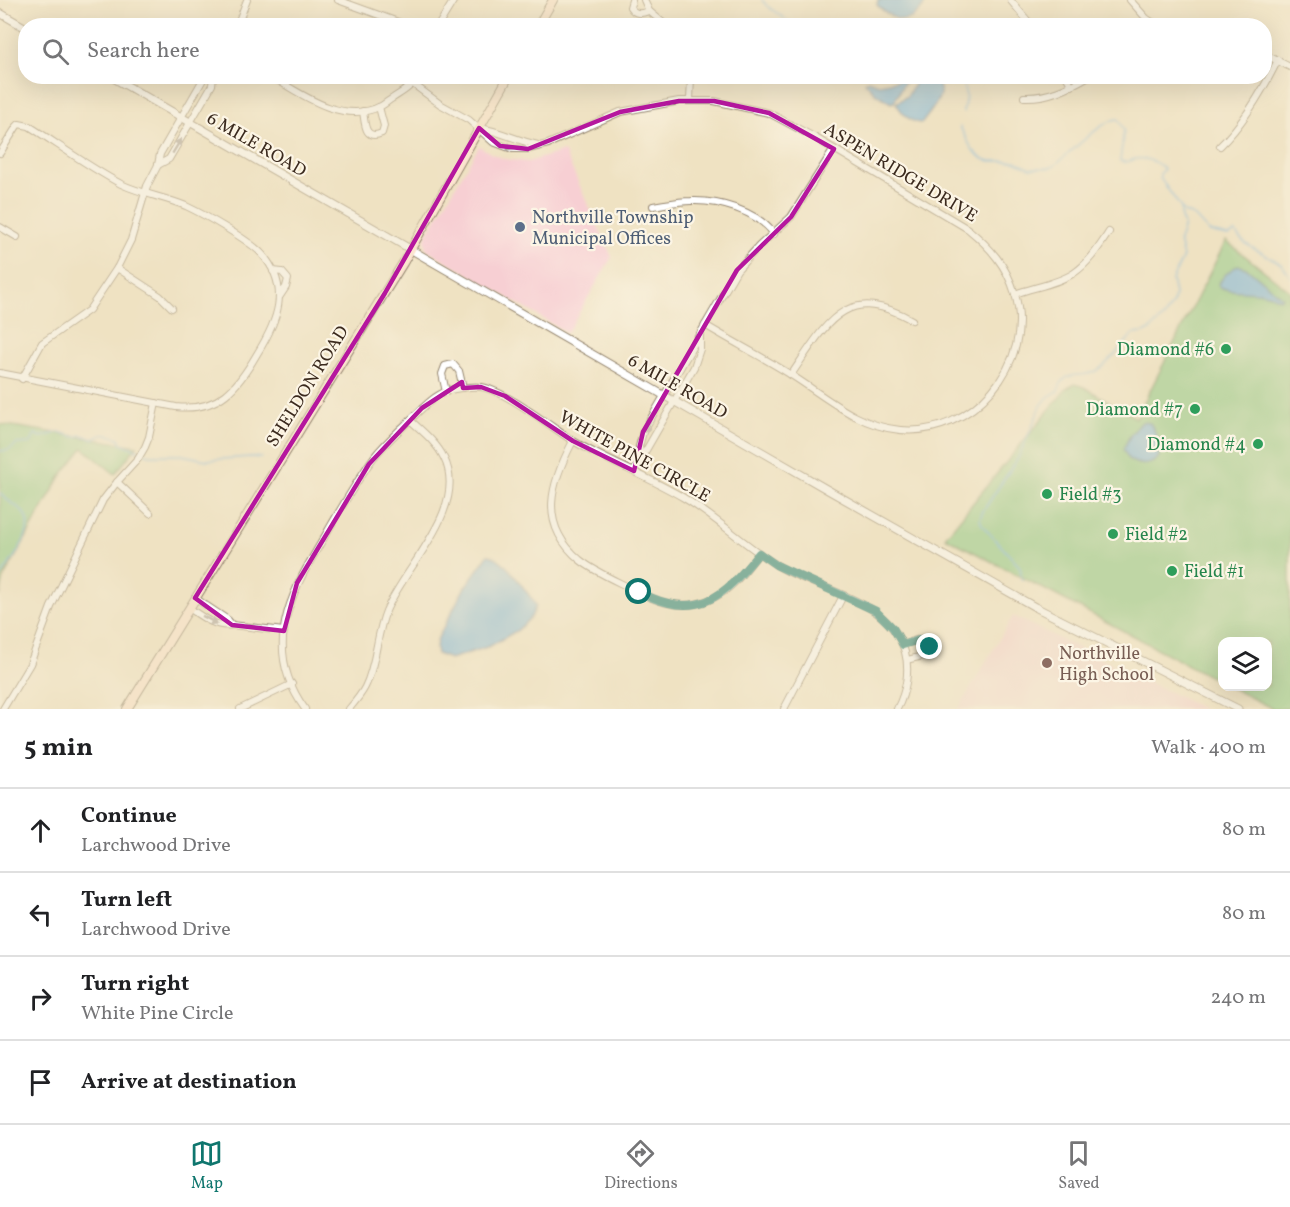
<!DOCTYPE html>
<html lang="en">
<head>
<meta charset="utf-8">
<style>
  body { margin:0; font-family:Vollkorn,serif; background:#f6f6f6; color:#202124 }
  .controls { position:absolute; right:18px; bottom:18px; display:grid; overflow:hidden; border-radius:12px; box-shadow:0 6px 24px #0002 }
  .controls button { width:54px; height:54px; display:grid; place-items:center; padding:0; border:0; border-bottom:2px solid #e0e0e0; background:#fff; color:#202124; font:30px sans-serif }
  .stop { position:absolute; width:18px; height:18px; margin:-14px; border:4px solid #0f766e; border-radius:50%; background:#fff }
  .stop.end { background:#0f766e; border-color:#fff; box-shadow:0 2px 6px #0008 }
  .list { margin:0; padding:0; list-style:none }
  h2 { display:flex; justify-content:space-between; align-items:center; height:78px; margin:0; padding:0 24px; font-size:26px }
  h2 small { font-size:20px; font-weight:400; color:#757577 }
  .list li { display:grid; grid-template-columns:39px 1fr auto; gap:18px; align-items:center; box-sizing:border-box; height:84px; padding:0 24px; border-top:2px solid #e0e0e0 }
  .list b { display:block; font-size:22px; white-space:nowrap }
  .list p { margin:0; font-size:20px; white-space:nowrap; color:#757577 }
  .list em { font-size:20px; font-style:normal; color:#757577 }
  .icon { flex:none; width:33px; height:33px; fill:none; stroke:currentColor; stroke-width:2; stroke-linecap:round; stroke-linejoin:round }
  .map { position:relative; flex:none; width:1290px; height:709px; overflow:hidden }
  .search { position:absolute; background:#fff; box-shadow:0 6px 24px #0002; left:18px; right:18px; top:18px; height:66px; display:flex; align-items:center; gap:15px; box-sizing:border-box; padding:0 21px; border-radius:24px; color:#757577; font-size:22px }
  .sheet { height:414px; background:#fff }
  nav { display:flex; justify-content:space-around; align-items:center; box-sizing:border-box; height:84px; border-top:2px solid #e0e0e0; background:#fff; font-size:16px; color:#757577 }
  nav a { display:grid; justify-items:center; gap:3px }
  nav .on { color:#0f766e }
  .map>svg:first-child { display:block }
  .built { fill:#f7cfd3 }
  .green { fill:#85c780; stroke:#60784f; stroke-width:1.5 }
  .water { fill:#69aedf; stroke:#526c7e; stroke-width:1.5 }
  .lines { fill:none; stroke-linecap:round; stroke-linejoin:round }
  .stream { stroke:#69aedf; stroke-width:1.5 }
  .minor-casing { stroke:#958670; stroke-width:8 }
  .tertiary-casing { stroke:#958670; stroke-width:9 }
  .secondary-casing { stroke:#958670; stroke-width:10 }
  .minor { stroke:#fff; stroke-width:6 }
  .tertiary { stroke:#fff; stroke-width:7 }
  .secondary { stroke:#fce5cf; stroke-width:8 }
  .oneway { fill:#a79f9a }
  .route { stroke:#0f766e; stroke-width:8 }
  .marked { fill:none; stroke:#b5179e; stroke-width:4.5; stroke-linejoin:round }
  .service-dot { fill:#5c6f8a; stroke:#fcf5e5; stroke-width:2 }
  .leisure-dot { fill:#2e9e5b; stroke:#fcf5e5; stroke-width:2 }
  .education-dot { fill:#8d6e63; stroke:#fcf5e5; stroke-width:2 }
  .labels { text-anchor:middle; stroke-width:4.5; stroke-linejoin:round; paint-order:stroke }
  .street-label { font-size:18px; fill:#3b2a1e; stroke:#fcf5e5 }
  .service-label { font-size:18px; fill:#4e5e75; stroke:#fcf5e5; text-anchor:start }
  .leisure-label { font-size:18px; fill:#27864d; stroke:#fcf5e5; text-anchor:end }
  .education-label { font-size:18px; fill:#785e54; stroke:#fcf5e5; text-anchor:start }
</style>
</head>
<body>
<div class="map">
<svg width="1290" height="709" viewBox="0 0 1290 709">
  <rect width="100%" height="100%" fill="#fcf5e5"/>
  <filter id="ink" filterUnits="userSpaceOnUse"><feTurbulence type="fractalNoise" baseFrequency=".0167" numOctaves="2"/><feDisplacementMap in="SourceGraphic" scale="12" xChannelSelector="R" yChannelSelector="G"/><feConvolveMatrix kernelMatrix="1 2 1 2 8 2 1 2 1" color-interpolation-filters="sRGB"/></filter>
  <filter id="wash" filterUnits="userSpaceOnUse"><feTurbulence type="fractalNoise" baseFrequency=".008" numOctaves="4" result="noise"/><feDisplacementMap in="SourceGraphic" scale="24" xChannelSelector="R" yChannelSelector="G"/><feGaussianBlur stdDeviation="1.35" result="paint"/><feColorMatrix in="noise" values="0 0 0 0 0 0 0 0 0 0 0 0 0 0 0 0 0 1.4 0 .05"/><feComposite in="paint" operator="in"/></filter>
  <g filter="url(#wash)">
    <rect width="100%" height="100%" fill="#efe2c2"/>
    <g class="built">
      <polygon points="479,146 492,154 505,159 528,162 564,151 612,257 567,333 426,249 425,238"/>
      <polygon points="1013,616 1204,709 958,709"/>
    </g>
    <g class="green">
      <polygon points="1226,241 1290,291 1290,709 1273,709 1230,687 1268,686 1268,642 1222,642 1222,683 945,537 1067,388 1075,384 1084,387 1136,418"/>
      <polygon points="0,424 137,446 115,474 83,448 61,476 4,577 0,596"/>
    </g>
    <g class="water">
      <path d="M878 0H927C913 27 896 24 877 5Z"/>
      <path d="M925 77C955 85 934 107 922 123 911 124 901 112 896 103L907 96 918 78Z"/>
      <polygon points="906,79 894,102 891,103 875,93 865,82 868,80 879,84"/>
      <path d="M1238 265 1248 269 1282 297 1280 299C1257 287 1240 295 1219 287L1218 284 1226 274Z"/>
      <path d="M1142 422 1150 423C1157 432 1159 445 1159 457 1150 467 1141 466 1129 460L1123 449 1131 434Z"/>
      <path d="M488 555C503 555 522 587 532 599L536 606 531 617 518 630 490 646 450 659 437 654 436 649 437 640 465 587Z"/>
    </g>
    <g class="lines">
      <g class="stream">
        <polyline points="762,0 767,6 795,26"/>
        <polyline points="961,76 966,96 963,112"/>
        <path d="M960 127 972 149 981 158 990 161H1015L1031 168H1048L1054 166C1068 155 1103 119 1118 119L1124 130 1120 161C1127 163 1129 161 1135 159 1145 157 1158 162 1164 169L1160 174V178L1184 212 1195 217 1209 232 1228 236 1236 232C1240 246 1271 255 1282 265 1285 268 1288 273 1290 277"/>
        <path d="M0 451 9 450 17 444 31 443 35 434 41 437 59 432 75 437 82 435 94 439C105 432 106 434 119 438L121 443 140 451"/>
        <polyline points="144,453 150,455 182,455 207,460 250,457 262,458"/>
        <path d="M0 493C6 501 15 504 22 511 40 530 10 561 0 578"/>
        <path d="M1022 580 1020 567 982 525 980 519 983 511 1018 458 1041 406 1048 397 1058 391C1065 367 1080 380 1096 371 1109 364 1123 345 1133 334L1144 333 1150 330 1165 316 1174 301 1175 294 1172 280 1183 257 1179 241 1184 225 1181 218V209"/>
      </g>
    </g>
  </g>
  <g filter="url(#ink)">
    <g class="lines">
      <g class="minor-casing">
        <g id="minor">
          <polyline points="338,0 409,26"/>
          <path d="M632 0 630 7C635 15 641 14 649 11"/>
          <polyline points="644,0 649,11 667,26"/>
          <polyline points="1130,0 1146,18 1158,26"/>
          <polyline points="1011,1 1032,26"/>
          <polyline points="237,26 247,0"/>
          <polyline points="438,26 454,0"/>
          <polyline points="1264,54 1290,67"/>
          <path d="M271 76C302 95 343 125 381 106 385 104 389 100 393 98 402 92 412 87 417 76"/>
          <polyline points="1066,76 1072,86"/>
          <path d="M413 84 440 104 469 120 493 142 512 149H528L548 144 620 112 679 101H714L769 113 814 137 968 229C990 247 1007 266 1015 294 1036 364 971 437 900 430 856 426 824 395 788 373 761 356 733 342 705 325"/>
          <path d="M1024 97C1048 98 1068 88 1089 76"/>
          <polyline points="690,101 691,76"/>
          <path d="M363 111C365 123 364 141 382 133L384 126 379 107"/>
          <path d="M480 128C500 131 518 141 538 145"/>
          <path d="M1220 146C1244 123 1263 90 1278 60"/>
          <path d="M0 153 17 126 19 124 29 126C59 145 89 167 121 184 142 194 165 197 186 206 205 215 249 240 262 254 292 288 277 322 257 354 238 387 219 412 176 407L0 373"/>
          <polyline points="158,165 169,159 212,85 213,76"/>
          <path d="M653 206C666 204 679 201 691 201 719 200 757 211 774 234"/>
          <polyline points="0,227 17,237"/>
          <polyline points="117,268 160,296 172,308"/>
          <polyline points="273,271 282,272 288,279 286,287 280,296"/>
          <path d="M1015 294C1034 287 1057 284 1074 273 1089 263 1099 247 1109 232"/>
          <path d="M791 375C826 324 845 282 912 320"/>
          <polyline points="22,379 42,343 89,310 117,268 131,240 147,186 158,165 160,154 205,76"/>
          <polyline points="446,392 442,374 445,366 453,364 459,371 463,388"/>
          <path d="M573 441C551 483 537 524 580 560 594 571 612 579 628 587 653 600 677 611 706 601 730 593 744 572 759 553"/>
          <polyline points="641,456 639,447 643,432 737,270 759,246 791,217 834,149"/>
          <polyline points="634,471 694,367 700,349 700,337"/>
          <polyline points="117,482 150,513"/>
          <polyline points="195,598 228,620 232,625"/>
          <path d="M189 608C202 617 216 628 232 625L284 631"/>
          <path d="M903 645C908 643 917 639 922 639 930 640 933 649 927 654 922 657 913 658 907 660"/>
          <polyline points="3,709 30,664 51,607 103,500 117,482 138,459 145,447 149,437 156,403"/>
          <polyline points="240,709 292,684"/>
          <path d="M305 709C266 655 284 604 315 553 334 521 352 487 374 457 385 443 399 431 412 418 422 409 433 396 447 391 456 388 472 386 481 387 504 390 549 425 570 439 606 461 647 476 684 498 716 517 743 544 775 564 818 592 888 596 905 652 910 671 906 692 897 709"/>
          <path d="M349 709C355 702 361 695 365 687 377 663 376 635 386 611 405 566 469 508 444 458 437 443 422 431 410 420"/>
          <polyline points="784,709 843,596"/>
        </g>
      </g>
      <g class="tertiary-casing">
        <g id="tertiary">
          <polyline points="0,13 26,28"/>
          <polyline points="110,76 828,490 1035,607 1238,709"/>
        </g>
      </g>
      <g class="secondary-casing">
        <g id="secondary">
          <polyline points="538,26 553,0"/>
          <polyline points="127,709 403,263 509,76"/>
        </g>
      </g>
      <use href="#minor" class="minor"/>
      <use href="#tertiary" class="tertiary"/>
      <use href="#secondary" class="secondary"/>
    </g>
    <defs><path id="oneway-solid" d="M-6-.8H1V-3.2L6.5 0L1 3.2V.8H-6Z" transform="scale(1.5)"/></defs>
    <g class="oneway">
      <use href="#oneway-solid" transform="translate(177 146) rotate(-59)"/>
      <use href="#oneway-solid" transform="translate(506 146) rotate(17)"/>
      <use href="#oneway-solid" transform="translate(648 425) rotate(118)"/>
      <use href="#oneway-solid" transform="translate(210 620) rotate(27)"/>
    </g>
  </g>
  <g class="lines" filter="url(#ink)">
    <path class="route" d="M639 592C698 621 722 599 759 553L776 565 876 611 893 628 903 645 922 639 928 641 930 647"/>
  </g>
  <path d="M0 0H1290V709H0ZM679 101H714L769 113 834 149 791 217 737 270 643 432 634 471 573 441 505 396 481 387 463 388 462 382 422 408 369 464 297 583 284 631 232 625 195 598 385 293 479 128 500 146 528 149 620 112Z" fill="#efe2c2" fill-opacity=".55" fill-rule="evenodd"/>
  <path class="marked" d="M679 101H714L769 113 834 149 791 217 737 270 643 432 634 471 573 441 505 396 481 387 463 388 462 382 422 408 369 464 297 583 284 631 232 625 195 598 385 293 479 128 500 146 528 149 620 112Z"/>
  <circle class="service-dot" cx="520" cy="227" r="6"/>
  <g class="leisure-dot">
    <circle cx="1226" cy="349" r="6"/>
    <circle cx="1195" cy="409" r="6"/>
    <circle cx="1258" cy="444" r="6"/>
    <circle cx="1047" cy="494" r="6"/>
    <circle cx="1113" cy="534" r="6"/>
    <circle cx="1172" cy="571" r="6"/>
  </g>
  <circle class="education-dot" cx="1047" cy="663" r="6"/>
  <g class="labels">
    <g class="street-label">
      <text transform="translate(257 144) rotate(30)" y="6">6 MILE ROAD</text>
      <text transform="translate(901 172) rotate(31)" y="6">ASPEN RIDGE DRIVE</text>
      <text transform="translate(307 386) rotate(-58)" y="6">SHELDON ROAD</text>
      <text transform="translate(678 386) rotate(30)" y="6">6 MILE ROAD</text>
      <text transform="translate(635 456) rotate(29)" y="6">WHITE PINE CIRCLE</text>
    </g>
    <g class="service-label">
      <text x="532" y="223">Northville Township<tspan x="532" dy="21">Municipal Offices</tspan></text>
    </g>
    <g class="leisure-label">
      <text x="1214" y="355">Diamond #6</text>
      <text x="1183" y="415">Diamond #7</text>
      <text x="1246" y="450">Diamond #4</text>
      <text x="1059" y="500" text-anchor="start">Field #3</text>
      <text x="1125" y="540" text-anchor="start">Field #2</text>
      <text x="1184" y="577" text-anchor="start">Field #1</text>
    </g>
    <g class="education-label">
      <text x="1059" y="659">Northville<tspan x="1059" dy="21">High School</tspan></text>
    </g>
  </g>
</svg>
<div class="controls">
<button><svg class="icon" aria-label="layers" viewBox="0 0 24 24"><path d="M12 4l9 5-9 5-9-5zM3 14l9 5 9-5"/></svg></button>
</div>
<div class="stop" style="left:639px;top:592px"></div>
<div class="stop end" style="left:930px;top:647px"></div>
<div class="search"><svg class="icon" aria-label="search" viewBox="0 0 24 24"><circle cx="10" cy="10" r="6"/><path d="M15 15l6 6"/></svg>Search here</div>
</div>
<section class="sheet">
<h2>5 min<small>Walk · 400 m</small></h2>
<ul class="list">
<li><svg class="icon" aria-label="ahead" viewBox="0 0 24 24"><path d="M12 20V5M6 11l6-6 6 6"/></svg><div><b>Continue</b><p>Larchwood Drive</p></div><em>80 m</em></li>
<li><svg class="icon" aria-label="left" viewBox="0 0 24 24"><path d="M17 20v-9H6M10 6l-5 5 5 5"/></svg><div><b>Turn left</b><p>Larchwood Drive</p></div><em>80 m</em></li>
<li><svg class="icon" aria-label="right" viewBox="0 0 24 24"><path d="M7 20v-9h11M14 6l5 5-5 5"/></svg><div><b>Turn right</b><p>White Pine Circle</p></div><em>240 m</em></li>
<li><svg class="icon" aria-label="arrive" viewBox="0 0 24 24"><path d="M6 21V4h12l-3 4 3 4H6"/></svg><div><b>Arrive at destination</b></div></li>
</ul>
</section>
<nav>
<a class="on"><svg class="icon" aria-label="map" viewBox="0 0 24 24"><path d="M3 6l6-2 6 2 6-2v14l-6 2-6-2-6 2zM9 4v14M15 6v14"/></svg>Map</a>
<a><svg class="icon" aria-label="directions" viewBox="0 0 24 24"><path d="M12 3l9 9-9 9-9-9zM9 14v-3h6M13 9l2 2-2 2"/></svg>Directions</a>
<a><svg class="icon" aria-label="saved" viewBox="0 0 24 24"><path d="M7 4h10v16l-5-4-5 4z"/></svg>Saved</a>
</nav>
</body>
</html>
